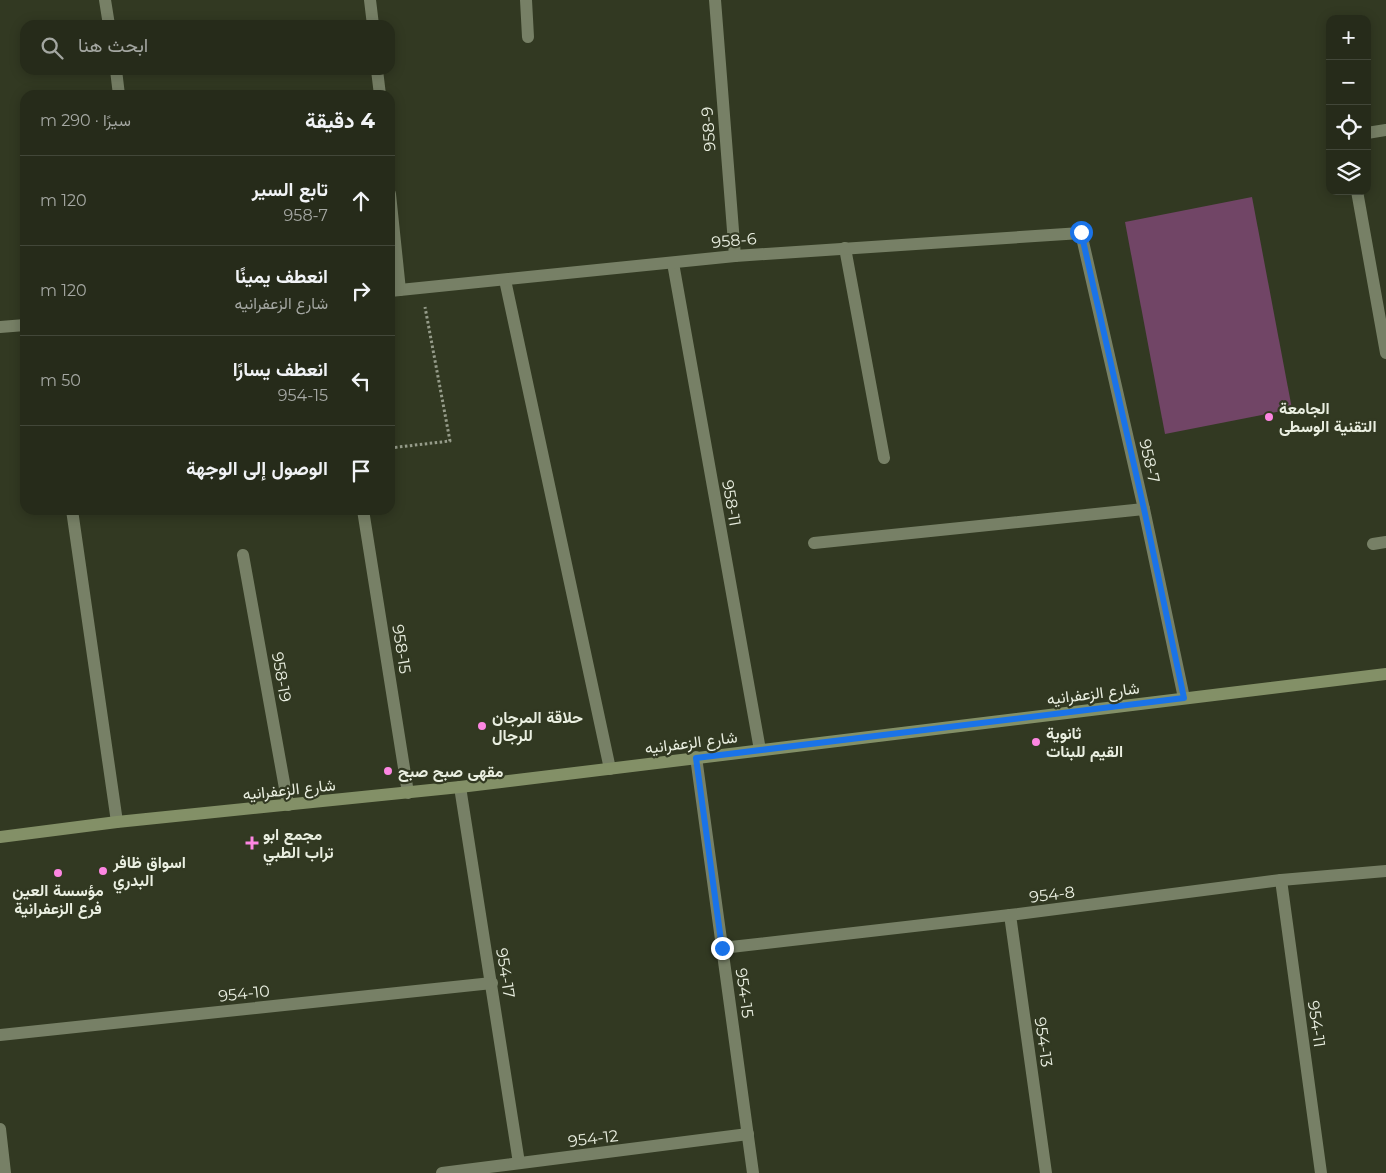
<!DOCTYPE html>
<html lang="ar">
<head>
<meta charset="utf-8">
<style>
  body { margin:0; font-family:Montserrat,Vazirmatn,sans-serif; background:#323727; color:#f1f3f6; direction:rtl }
  .controls { position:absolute; right:15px; top:15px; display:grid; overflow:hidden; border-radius:10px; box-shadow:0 2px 12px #0003 }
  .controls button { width:45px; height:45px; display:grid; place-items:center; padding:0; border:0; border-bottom:1px solid #424739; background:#262b1a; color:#f1f3f6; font:25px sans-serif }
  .stop { position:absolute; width:15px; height:15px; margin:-11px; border:4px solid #1a73e8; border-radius:50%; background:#fff }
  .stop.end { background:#1a73e8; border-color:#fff; box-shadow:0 1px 5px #0008 }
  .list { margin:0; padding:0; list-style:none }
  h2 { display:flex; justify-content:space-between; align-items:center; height:65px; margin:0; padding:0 20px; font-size:21px }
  h2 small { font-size:16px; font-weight:400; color:#a4a7a2 }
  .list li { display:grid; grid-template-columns:32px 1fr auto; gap:15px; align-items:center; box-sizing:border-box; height:90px; padding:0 20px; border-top:1px solid #424739 }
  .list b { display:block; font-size:19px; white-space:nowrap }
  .list p { margin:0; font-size:16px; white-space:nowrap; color:#a4a7a2 }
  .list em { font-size:16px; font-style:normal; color:#a4a7a2 }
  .icon { flex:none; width:28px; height:28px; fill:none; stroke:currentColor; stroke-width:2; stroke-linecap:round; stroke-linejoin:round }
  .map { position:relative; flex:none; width:1386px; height:1173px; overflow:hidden; direction:ltr }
  .search { position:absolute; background:#262b1a; box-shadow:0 2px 12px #0003; left:20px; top:20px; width:375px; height:55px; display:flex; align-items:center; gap:12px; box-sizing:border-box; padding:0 18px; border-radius:15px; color:#a4a7a2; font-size:19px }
  .panel { position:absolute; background:#262b1a; box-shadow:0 2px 12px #0003; left:20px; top:90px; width:375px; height:425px; border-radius:15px; direction:rtl }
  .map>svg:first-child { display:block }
  .green { fill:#714566 }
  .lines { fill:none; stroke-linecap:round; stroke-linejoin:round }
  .path { stroke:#969c8a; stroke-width:3; stroke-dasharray:2.5 2.5; stroke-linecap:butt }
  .lane { stroke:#778066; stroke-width:12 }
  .street { stroke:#778066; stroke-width:12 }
  .secondary { stroke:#839067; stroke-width:12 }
  .route { stroke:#1a73e8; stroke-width:6 }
  .poi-dot { fill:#fd86e2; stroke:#323922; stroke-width:2 }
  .labels { text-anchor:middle; stroke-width:4.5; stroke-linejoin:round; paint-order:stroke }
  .street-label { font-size:16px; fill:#eaefe1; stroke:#323922 }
  .poi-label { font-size:16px; font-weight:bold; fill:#eaefe1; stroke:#323922; text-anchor:start }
</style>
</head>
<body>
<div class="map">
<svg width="1386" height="1173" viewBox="0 0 1386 1173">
  <rect width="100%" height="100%" fill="#323922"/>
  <polygon class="green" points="1252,197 1292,409 1165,434 1125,222"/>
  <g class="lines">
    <polyline class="path" points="390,448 450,441 425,307"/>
    <g class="lane">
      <polyline points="105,0 109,25"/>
      <polyline points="116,70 119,95"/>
      <polyline points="1367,133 1386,130"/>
      <polyline points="1357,191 1386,353"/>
      <polyline points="845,248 884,458"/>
      <polyline points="505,280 610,769"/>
      <polyline points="72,510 117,822"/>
      <polyline points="814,543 1144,509"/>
      <polyline points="1373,544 1386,542"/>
    </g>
    <g class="street">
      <polyline points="370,0 373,25"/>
      <polyline points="526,0 528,37"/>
      <polyline points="715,0 735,256"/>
      <polyline points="377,70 380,95"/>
      <polyline points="390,194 400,290"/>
      <polyline points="673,263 760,750"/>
      <polyline points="390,291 735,256 1081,233 1144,509 1184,698"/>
      <polyline points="0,327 25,325"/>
      <polyline points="363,510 408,793"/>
      <polyline points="243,555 288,805"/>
      <polyline points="696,757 753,1173"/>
      <polyline points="460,787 519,1163"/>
      <polyline points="1281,880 1321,1173"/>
      <polyline points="1010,915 1046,1173"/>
      <polyline points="722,948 1010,915 1281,880 1386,871"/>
      <polyline points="0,1035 492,983"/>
      <polyline points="0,1129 5,1173"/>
      <polyline points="442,1173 748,1134"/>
    </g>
    <polyline class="secondary" points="0,837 117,822 460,787 1386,674"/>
  </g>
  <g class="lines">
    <polyline class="route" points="722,948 696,758 1184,698 1144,509 1081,232"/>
  </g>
  <g class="poi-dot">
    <circle cx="1269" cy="417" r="5"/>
    <circle cx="482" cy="726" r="5"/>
    <circle cx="1036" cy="742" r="5"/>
    <circle cx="388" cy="771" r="5"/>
    <path d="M249.5 835.5h5v5h5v5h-5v5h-5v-5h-5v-5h5z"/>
    <circle cx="103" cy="871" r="5"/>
    <circle cx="58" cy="873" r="5"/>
  </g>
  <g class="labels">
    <g class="street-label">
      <text transform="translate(708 129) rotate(-94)" y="6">958-9</text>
      <text transform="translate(734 240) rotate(-5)" y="6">958-6</text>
      <text transform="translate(1150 461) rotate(77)" y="6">958-7</text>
      <text transform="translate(732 503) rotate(80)" y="6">958-11</text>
      <text transform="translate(402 649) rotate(81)" y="6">958-15</text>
      <text transform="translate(282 677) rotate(80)" y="6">958-19</text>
      <text transform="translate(1093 693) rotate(-7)" y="6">شارع الزعفرانيه</text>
      <text transform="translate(691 742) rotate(-7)" y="6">شارع الزعفرانيه</text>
      <text transform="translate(289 789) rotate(-6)" y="6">شارع الزعفرانيه</text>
      <text transform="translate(1052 894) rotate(-7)" y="6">954-8</text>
      <text transform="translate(506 973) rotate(81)" y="6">954-17</text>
      <text transform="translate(244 993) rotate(-6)" y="6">954-10</text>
      <text transform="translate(745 993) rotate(82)" y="6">954-15</text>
      <text transform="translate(1317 1024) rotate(82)" y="6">954-11</text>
      <text transform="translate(1044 1042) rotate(82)" y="6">954-13</text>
      <text transform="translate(593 1138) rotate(-7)" y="6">954-12</text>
    </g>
    <g class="poi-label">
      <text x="1279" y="414">الجامعة<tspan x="1279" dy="18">التقنية الوسطى</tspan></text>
      <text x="492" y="723">حلاقة المرجان<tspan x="492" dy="18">للرجال</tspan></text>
      <text x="1046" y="739">ثانوية<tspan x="1046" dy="18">القيم للبنات</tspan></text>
      <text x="398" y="777">مقهى صبح صبح</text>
      <text x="263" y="840">مجمع ابو<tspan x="263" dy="18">تراب الطبي</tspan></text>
      <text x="113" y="868">اسواق ظافر<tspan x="113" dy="18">البدري</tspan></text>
      <text x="58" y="896" text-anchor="middle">مؤسسة العين<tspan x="58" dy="18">فرع الزعفرانية</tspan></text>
    </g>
  </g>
</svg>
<div class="controls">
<button>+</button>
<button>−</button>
<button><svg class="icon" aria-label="locate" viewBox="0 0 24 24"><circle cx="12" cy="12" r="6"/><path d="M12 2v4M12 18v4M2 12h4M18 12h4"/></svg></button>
<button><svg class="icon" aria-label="layers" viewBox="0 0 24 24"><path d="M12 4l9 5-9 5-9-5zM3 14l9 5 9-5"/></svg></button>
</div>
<div class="stop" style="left:1081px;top:232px"></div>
<div class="stop end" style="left:722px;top:948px"></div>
<div class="search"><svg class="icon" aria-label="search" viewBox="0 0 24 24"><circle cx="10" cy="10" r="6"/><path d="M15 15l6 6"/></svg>ابحث هنا</div>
<section class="panel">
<h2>4 دقيقة<small>سيرًا · 290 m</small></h2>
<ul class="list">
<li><svg class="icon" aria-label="ahead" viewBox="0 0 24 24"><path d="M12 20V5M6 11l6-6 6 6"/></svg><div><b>تابع السير</b><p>958-7</p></div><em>120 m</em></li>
<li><svg class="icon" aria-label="right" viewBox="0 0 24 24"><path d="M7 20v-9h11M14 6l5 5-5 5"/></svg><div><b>انعطف يمينًا</b><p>شارع الزعفرانيه</p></div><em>120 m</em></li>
<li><svg class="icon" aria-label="left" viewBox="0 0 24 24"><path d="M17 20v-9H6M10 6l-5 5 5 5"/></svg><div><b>انعطف يسارًا</b><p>954-15</p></div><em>50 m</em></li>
<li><svg class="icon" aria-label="arrive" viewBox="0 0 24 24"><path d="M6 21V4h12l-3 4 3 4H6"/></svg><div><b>الوصول إلى الوجهة</b></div></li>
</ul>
</section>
</div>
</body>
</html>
